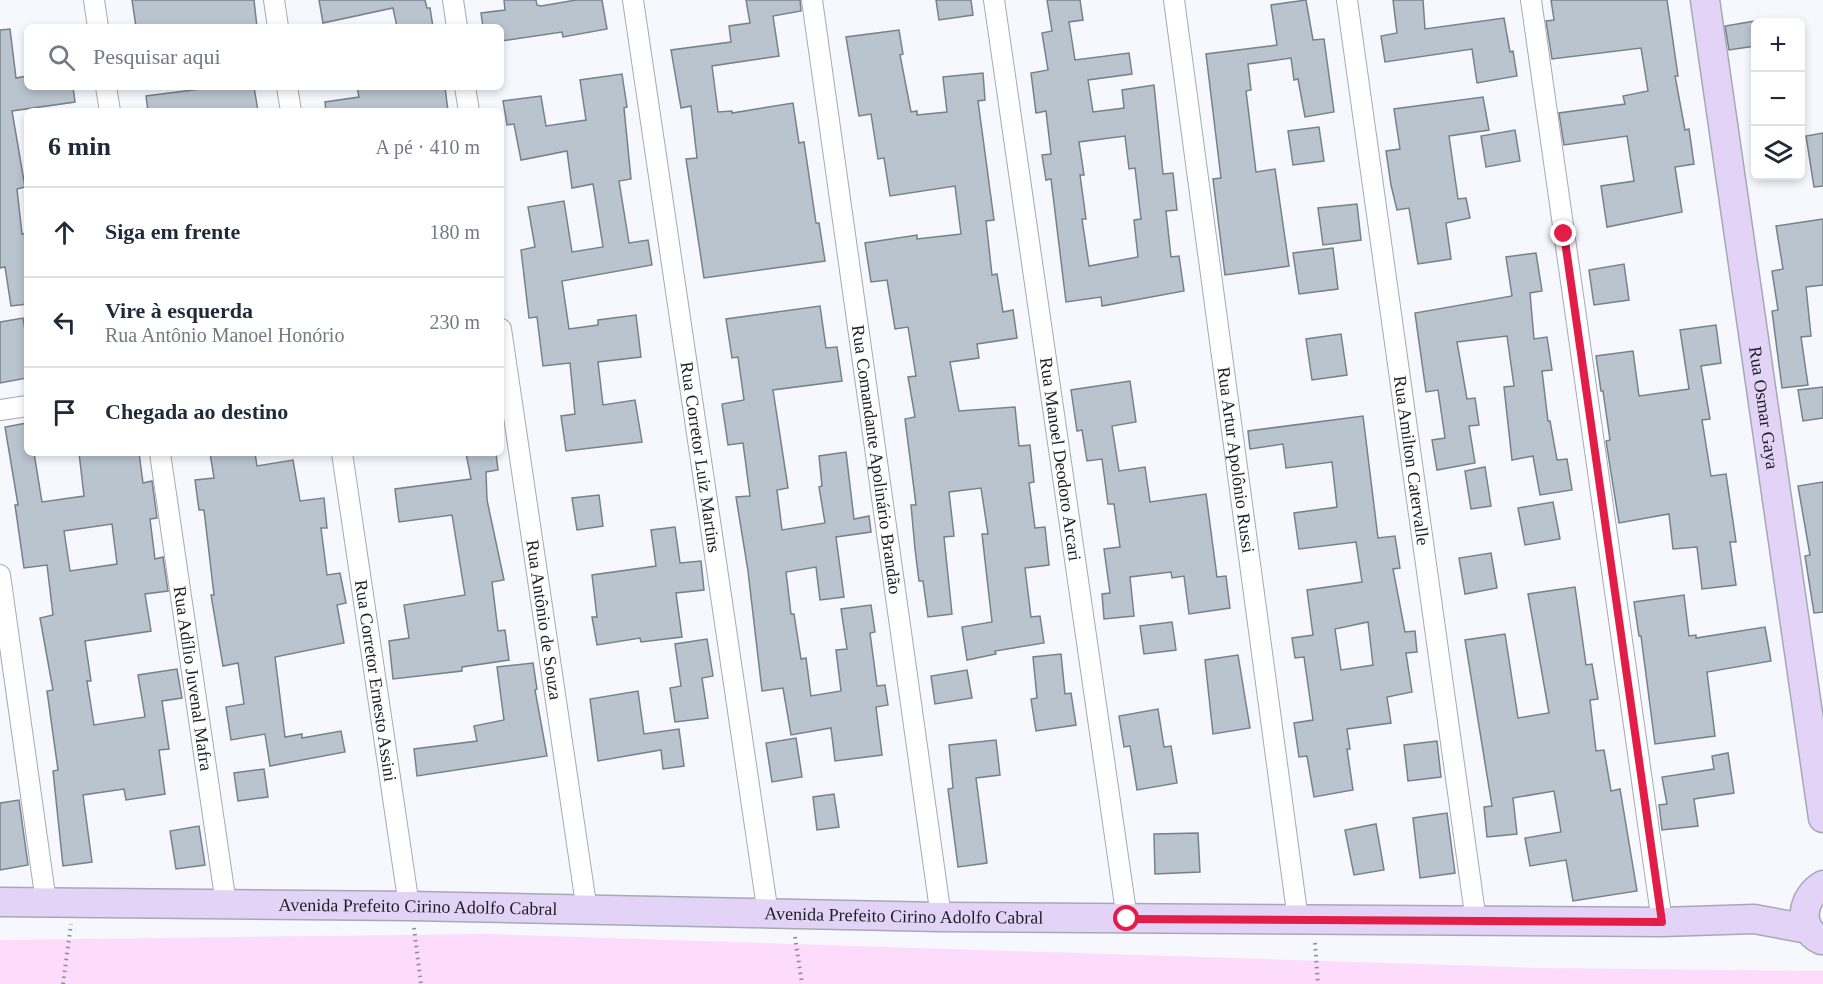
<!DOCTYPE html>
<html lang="pt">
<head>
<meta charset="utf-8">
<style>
  body { margin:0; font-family:"Times New Roman",serif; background:#f6f6f7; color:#1f2937 }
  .controls { position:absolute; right:18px; top:18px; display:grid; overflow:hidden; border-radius:9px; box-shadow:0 3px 9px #0003 }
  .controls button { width:54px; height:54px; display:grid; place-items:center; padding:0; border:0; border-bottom:2px solid #e0e1e3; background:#fff; color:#1f2937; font:30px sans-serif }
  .stop { position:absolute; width:18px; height:18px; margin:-14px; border:4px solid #e11d48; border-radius:50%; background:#fff }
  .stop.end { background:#e11d48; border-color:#fff; box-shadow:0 2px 6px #0008 }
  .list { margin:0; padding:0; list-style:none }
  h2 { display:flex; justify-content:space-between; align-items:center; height:78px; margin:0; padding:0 24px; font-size:26px }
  h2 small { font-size:20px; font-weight:400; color:#747a83 }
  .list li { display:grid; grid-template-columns:39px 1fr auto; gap:18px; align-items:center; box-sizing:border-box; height:90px; padding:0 24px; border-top:2px solid #e0e1e3 }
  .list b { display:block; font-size:22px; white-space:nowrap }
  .list p { margin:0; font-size:20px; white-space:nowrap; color:#747a83 }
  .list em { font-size:20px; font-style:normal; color:#747a83 }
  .icon { flex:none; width:33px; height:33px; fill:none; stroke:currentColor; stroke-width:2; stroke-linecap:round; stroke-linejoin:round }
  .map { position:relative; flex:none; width:1823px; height:984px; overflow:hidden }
  .search { position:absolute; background:#fff; box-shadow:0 3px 9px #0003; left:24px; top:24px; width:480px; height:66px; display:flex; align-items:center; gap:15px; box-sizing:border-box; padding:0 21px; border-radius:9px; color:#747a83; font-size:22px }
  .panel { position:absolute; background:#fff; box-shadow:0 3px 9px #0003; left:24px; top:108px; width:480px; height:348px; border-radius:9px }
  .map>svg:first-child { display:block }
  .green { fill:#fcdbfb }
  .building { fill:#b9c4cf; stroke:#77818b; stroke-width:1.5; fill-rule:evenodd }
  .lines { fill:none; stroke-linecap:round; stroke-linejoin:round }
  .minor-casing { stroke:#a5a9b7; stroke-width:22 }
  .secondary-casing { stroke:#a5a9b7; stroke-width:31 }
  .path { stroke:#8c8d93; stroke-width:4; stroke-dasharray:1.5 4.5; stroke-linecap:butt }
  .minor { stroke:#fff; stroke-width:20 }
  .secondary { stroke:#e3d4f7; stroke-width:28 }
  .route { stroke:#e11d48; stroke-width:8 }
  .labels { text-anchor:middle; stroke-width:5; stroke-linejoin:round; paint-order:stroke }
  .street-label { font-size:18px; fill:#1e1f25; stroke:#fff }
</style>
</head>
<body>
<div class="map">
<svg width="1823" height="984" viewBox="0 0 1823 984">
  <rect width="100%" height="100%" fill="#f6f8fe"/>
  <polygon class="green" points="486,934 1541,968 1823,971 1823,984 0,984 0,940"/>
  <g class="building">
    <polygon points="132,0 254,0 257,27 136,27"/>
    <polygon points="319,0 425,0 427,8 430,8 433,27 397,27 393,8 323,23"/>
    <polygon points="504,0 536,0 537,5 541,6 576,0 602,0 607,29 563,37 562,32 501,41 501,27 483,27 481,13 505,10"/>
    <polygon points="746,0 800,0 801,11 773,16 779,56 712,66 718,112 732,111 732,113 793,103 799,143 804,142 816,223 819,223 825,261 704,278 686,159 697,158 691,106 681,108 671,50 731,42 729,26 750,23"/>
    <polygon points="936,0 971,0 973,15 939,20"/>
    <path d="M1047 0H1080L1083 20 1069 22 1075 60 1129 53 1132 74 1088 80 1093 112 1124 108 1122 90 1154 85 1163 174 1173 173 1177 210 1166 211 1171 257 1179 256 1184 291 1102 306 1101 297 1066 302 1051 179 1046 180 1042 155 1051 154 1046 111 1036 113 1031 73 1048 70 1042 33 1052 31ZM1125 136 1129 169 1135 168 1141 219 1134 220 1138 257 1089 266 1082 219H1086L1080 175H1084L1079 142Z"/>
    <polygon points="1306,0 1313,40 1324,39 1334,112 1305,117 1298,79 1294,80 1291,58 1248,64 1251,90 1246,91 1256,172 1275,169 1289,266 1225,275 1213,179 1221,178 1206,54 1277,45 1271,5"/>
    <polygon points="1393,0 1423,0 1425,29 1504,18 1510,52 1513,51 1517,76 1477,83 1472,49 1385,62 1381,36 1397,33"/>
    <polygon points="1551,0 1667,0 1678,76 1675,76 1685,130 1689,129 1694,164 1675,167 1682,212 1607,227 1601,186 1634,181 1627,136 1564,145 1559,113 1625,104 1623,96 1648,91 1641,48 1552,59 1546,21 1554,20"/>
    <polygon points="1755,21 1755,46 1729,50 1725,26"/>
    <polygon points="10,29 16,78 27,76 27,87 73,87 75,102 12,111 25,187 17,189 22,234 27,233 27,304 11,306 5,267 0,268 0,30"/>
    <polygon points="899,30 903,54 900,55 911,112 917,111 917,115 947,112 943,77 983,73 985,100 978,101 994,220 986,221 992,275 997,274 1003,312 1013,310 1017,338 977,344 979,358 950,362 959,411 1015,407 1019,446 1030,445 1034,482 1029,483 1035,528 1045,527 1049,565 1025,568 1031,617 1040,616 1044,643 995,651 996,654 967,660 962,627 992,622 982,534 988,534 981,488 949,492 954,536 944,537 952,614 928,617 923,581 919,581 915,549 911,505 916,505 905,419 915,417 908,377 916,376 908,327 895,329 887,280 871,282 865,243 917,235 917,239 961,234 955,186 890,196 884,158 878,159 871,114 859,116 846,37"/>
    <polygon points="622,74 627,107 624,108 631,179 619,181 629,243 648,240 652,265 562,281 569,329 598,325 598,320 636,315 641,357 598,362 603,405 635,400 642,442 566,451 561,416 575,414 570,363 543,366 537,317 529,318 521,250 535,247 528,207 564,201 572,252 603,247 593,184 572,188 567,151 521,160 514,124 507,125 503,101 541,96 546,126 586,120 580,80"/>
    <polygon points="217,87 254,87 258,111 148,111 146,96"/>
    <polygon points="357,87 445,87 448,111 326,111 325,102 359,97"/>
    <polygon points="1483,97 1489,130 1449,136 1458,199 1466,198 1470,218 1446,223 1451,259 1418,264 1409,208 1397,210 1391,185 1386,151 1400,149 1394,109"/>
    <polygon points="1319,127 1324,161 1293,165 1288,131"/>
    <polygon points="1515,130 1520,161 1486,167 1481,136"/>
    <polygon points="1823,133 1823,186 1814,187 1806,136"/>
    <polygon points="1357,204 1361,240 1323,245 1318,208"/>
    <polygon points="1823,219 1823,285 1806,287 1811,336 1801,337 1808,385 1782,388 1772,311 1778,310 1772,271 1783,269 1776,226"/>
    <polygon points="1333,248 1338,289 1299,294 1293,253"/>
    <polygon points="1536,253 1542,291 1530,293 1534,339 1547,337 1552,370 1542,371 1548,421 1550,421 1557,460 1567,459 1572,490 1540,495 1533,456 1512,460 1504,387 1514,386 1507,336 1457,342 1467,399 1475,398 1479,425 1469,426 1475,463 1437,470 1432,440 1445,438 1438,390 1426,392 1415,313 1512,296 1506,257"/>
    <polygon points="1624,264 1629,300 1594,305 1589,270"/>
    <polygon points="820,306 826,348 837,347 842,381 773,390 788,488 777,490 782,530 825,523 819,487 822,486 819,456 846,452 854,519 869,516 871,532 836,537 844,597 820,600 816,567 786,572 791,614 794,614 801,659 806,658 811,696 841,691 836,650 847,649 841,609 871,605 875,632 870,633 877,686 885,685 888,705 876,707 882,755 835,761 831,728 791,735 783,688 762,691 748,571 736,497 750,496 743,443 728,445 722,404 744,400 738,357 732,358 726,319"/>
    <polygon points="23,318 27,343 27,378 0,383 0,322"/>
    <polygon points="1716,325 1721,363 1701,366 1710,419 1702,420 1711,476 1726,474 1736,542 1730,542 1736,585 1702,589 1697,547 1673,549 1669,514 1619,523 1606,441 1610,440 1603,391 1601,391 1596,356 1633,351 1639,396 1689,389 1680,330"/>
    <polygon points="1341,334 1347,375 1312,380 1306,339"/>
    <polygon points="1130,381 1136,422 1112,426 1119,471 1145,467 1150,502 1206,494 1217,577 1226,576 1230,608 1189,614 1184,576 1172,578 1171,572 1130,577 1134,616 1104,619 1102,594 1110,593 1104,549 1120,547 1114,504 1108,504 1102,459 1087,461 1082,430 1077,431 1071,390"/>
    <polygon points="1823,387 1823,418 1803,421 1798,390"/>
    <path d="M1363 416 1378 538 1395 536 1400 568 1393 569 1405 632 1415 631 1417 652 1406 653 1412 692 1387 697 1391 723 1347 729 1350 749H1347L1353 790 1314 797 1307 756 1299 757 1294 723 1313 720 1304 657 1295 658 1292 638 1313 635 1307 590 1362 582 1356 542 1299 549 1294 513 1337 507 1332 462 1286 468 1283 444 1250 449 1248 431ZM1368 622 1373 665 1341 670 1335 629Z"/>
    <path d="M27 423V453H34L42 502 84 496 79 453H139L143 483 152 481 157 518 150 519 155 559 163 557 168 591 145 594 151 631 85 641 91 681H87L94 725 145 717 138 675 177 669 182 698 162 701 169 749 159 750 165 794 126 800 124 789 83 795 92 862 63 866 53 771 58 770 47 691 53 690 40 618 53 615 47 565 24 568 15 505H18L5 427ZM112 524 117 564 70 571 64 531Z"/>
    <polygon points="210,453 255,453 257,466 293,460 300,501 324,498 327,528 321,528 327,575 340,573 346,603 337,605 344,643 275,657 285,737 302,734 302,738 341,731 345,752 270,766 265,734 231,740 226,707 244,704 238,663 223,666 211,595 214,595 204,510 199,510 195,480 214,478"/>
    <polygon points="466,453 496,453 498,470 486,472 487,500 504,580 492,582 498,631 505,630 509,660 462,667 462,671 393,679 389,641 409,638 404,605 465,595 452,515 399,522 395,489 471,479"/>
    <polygon points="1485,467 1491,506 1471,509 1465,471"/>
    <polygon points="1823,482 1823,612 1814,613 1805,556 1810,555 1798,486"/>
    <polygon points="599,495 603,526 577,530 572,498"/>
    <polygon points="1553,502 1560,539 1525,545 1518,508"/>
    <polygon points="675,527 680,563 701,561 704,590 676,593 682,637 641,642 640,638 597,645 592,617 597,617 592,575 656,566 651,530"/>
    <polygon points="1491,553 1497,588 1465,594 1459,558"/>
    <polygon points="1575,587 1586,665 1592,664 1598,699 1590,700 1596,751 1604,750 1611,791 1620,789 1637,891 1573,901 1566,860 1530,866 1525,838 1561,832 1554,791 1513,798 1517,834 1487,837 1484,807 1492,806 1465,640 1505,634 1518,718 1549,713 1528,594"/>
    <polygon points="1684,595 1689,636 1696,635 1696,638 1765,627 1771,661 1707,672 1715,736 1655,744 1641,636 1639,636 1634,602"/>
    <polygon points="1172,622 1176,650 1144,654 1140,626"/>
    <polygon points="707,639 713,676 702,678 708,718 675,722 670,688 681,686 675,644"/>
    <polygon points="1061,654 1065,694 1071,693 1076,725 1036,731 1031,699 1037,698 1033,657"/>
    <polygon points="1238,655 1250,728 1213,734 1205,660"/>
    <polygon points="533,663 537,689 535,690 547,756 417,776 414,749 477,741 474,726 504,720 497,667"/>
    <polygon points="967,670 972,698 935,704 931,676"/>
    <polygon points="638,691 644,734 679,729 684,766 663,769 661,750 598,761 590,699"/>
    <polygon points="1158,709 1164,747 1171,746 1177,783 1137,790 1130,746 1124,747 1119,716"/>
    <polygon points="796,738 802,777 772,782 766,743"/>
    <polygon points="996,740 1000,775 976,778 987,863 958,867 948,789 953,788 949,745"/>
    <polygon points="1437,741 1441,777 1408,781 1404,745"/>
    <polygon points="1728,753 1734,793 1694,799 1698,826 1662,830 1659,805 1667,804 1662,777 1714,769 1712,756"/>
    <polygon points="264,769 268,797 238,801 234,773"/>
    <polygon points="834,794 839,827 817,830 813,797"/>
    <polygon points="19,800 28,865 0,870 0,803"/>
    <polygon points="1447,813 1455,873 1420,878 1413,818"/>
    <polygon points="1376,824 1384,870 1354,875 1345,830"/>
    <polygon points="199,826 205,865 176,869 170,831"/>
    <polygon points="1198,833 1200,872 1155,874 1154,834"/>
  </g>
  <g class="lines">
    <g class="minor-casing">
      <g id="minor">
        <polyline points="94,0 98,27"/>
        <polyline points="274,0 278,27"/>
        <polyline points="453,0 457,27"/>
        <path id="s1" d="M633 0 768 914"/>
        <path id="s2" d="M812 0 941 917"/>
        <path id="s3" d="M994 0 1127 919"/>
        <path id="s4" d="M1174 0 1298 920"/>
        <path id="s5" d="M1347 0 1476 921"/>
        <polyline points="1531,0 1662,922"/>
        <polyline points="106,87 110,111"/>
        <polyline points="287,87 291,111"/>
        <polyline points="465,87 469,111"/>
        <path id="s6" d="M501 329 587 911"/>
        <polyline points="0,410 27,406"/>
        <path id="s7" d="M160 453 226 904"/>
        <path id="s8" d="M342 453 409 906"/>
        <polyline points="0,575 46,902"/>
      </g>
    </g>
    <g class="secondary-casing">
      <g id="secondary">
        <path id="s9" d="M1705 0 1823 818"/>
        <path id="s10" d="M0 902 409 906 941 917 1662 922 1754 919 1808 929"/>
        <path d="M1821 940C1796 928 1802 897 1823 885"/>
      </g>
    </g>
    <g class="path">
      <polyline points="414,928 421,984"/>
      <polyline points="795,937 802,984"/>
      <polyline points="1315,943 1318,984"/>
      <polyline points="63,984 71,924"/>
    </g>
    <use href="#minor" class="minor"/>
    <use href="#secondary" class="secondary"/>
  </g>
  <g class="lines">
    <polyline class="route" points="1127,919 1662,922 1564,234"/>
  </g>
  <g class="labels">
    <g class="street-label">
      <text dy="6" stroke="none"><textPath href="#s9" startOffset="412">Rua Osmar Gaya</textPath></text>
      <text dy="6" stroke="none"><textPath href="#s1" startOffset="462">Rua Corretor Luiz Martins</textPath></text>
      <text dy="6" stroke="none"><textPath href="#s2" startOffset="464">Rua Comandante Apolinário Brandão</textPath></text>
      <text dy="6" stroke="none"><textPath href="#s3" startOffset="464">Rua Manoel Deodoro Arcari</textPath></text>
      <text dy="6" stroke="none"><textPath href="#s4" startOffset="464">Rua Artur Apolônio Russi</textPath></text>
      <text dy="6" stroke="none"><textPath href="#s5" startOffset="465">Rua Amilton Catervalle</textPath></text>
      <text dy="6" stroke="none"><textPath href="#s6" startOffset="294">Rua Antônio de Souza</textPath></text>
      <text dy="6" stroke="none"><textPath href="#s7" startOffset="228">Rua Adílio Juvenal Mafra</textPath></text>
      <text dy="6" stroke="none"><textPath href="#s8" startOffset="230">Rua Corretor Ernesto Assini</textPath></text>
      <text dy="6" stroke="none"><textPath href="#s10" startOffset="418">Avenida Prefeito Cirino Adolfo Cabral</textPath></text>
      <text dy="6" stroke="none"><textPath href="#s10" startOffset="904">Avenida Prefeito Cirino Adolfo Cabral</textPath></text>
    </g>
  </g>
</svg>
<div class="controls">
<button>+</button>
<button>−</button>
<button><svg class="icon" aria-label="layers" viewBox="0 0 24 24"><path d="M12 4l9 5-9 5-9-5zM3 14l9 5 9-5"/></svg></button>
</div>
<div class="stop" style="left:1127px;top:919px"></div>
<div class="stop end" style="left:1564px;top:234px"></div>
<div class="search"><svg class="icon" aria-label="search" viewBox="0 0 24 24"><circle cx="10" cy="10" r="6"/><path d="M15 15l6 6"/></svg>Pesquisar aqui</div>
<section class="panel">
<h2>6 min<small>A pé · 410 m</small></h2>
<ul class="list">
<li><svg class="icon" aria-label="ahead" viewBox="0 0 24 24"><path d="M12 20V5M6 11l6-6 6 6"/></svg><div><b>Siga em frente</b></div><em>180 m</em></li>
<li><svg class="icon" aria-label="left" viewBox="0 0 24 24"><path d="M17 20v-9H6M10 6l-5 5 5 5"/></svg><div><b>Vire à esquerda</b><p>Rua Antônio Manoel Honório</p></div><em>230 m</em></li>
<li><svg class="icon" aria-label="arrive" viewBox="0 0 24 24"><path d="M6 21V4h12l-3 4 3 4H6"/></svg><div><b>Chegada ao destino</b></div></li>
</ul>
</section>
</div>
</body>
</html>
